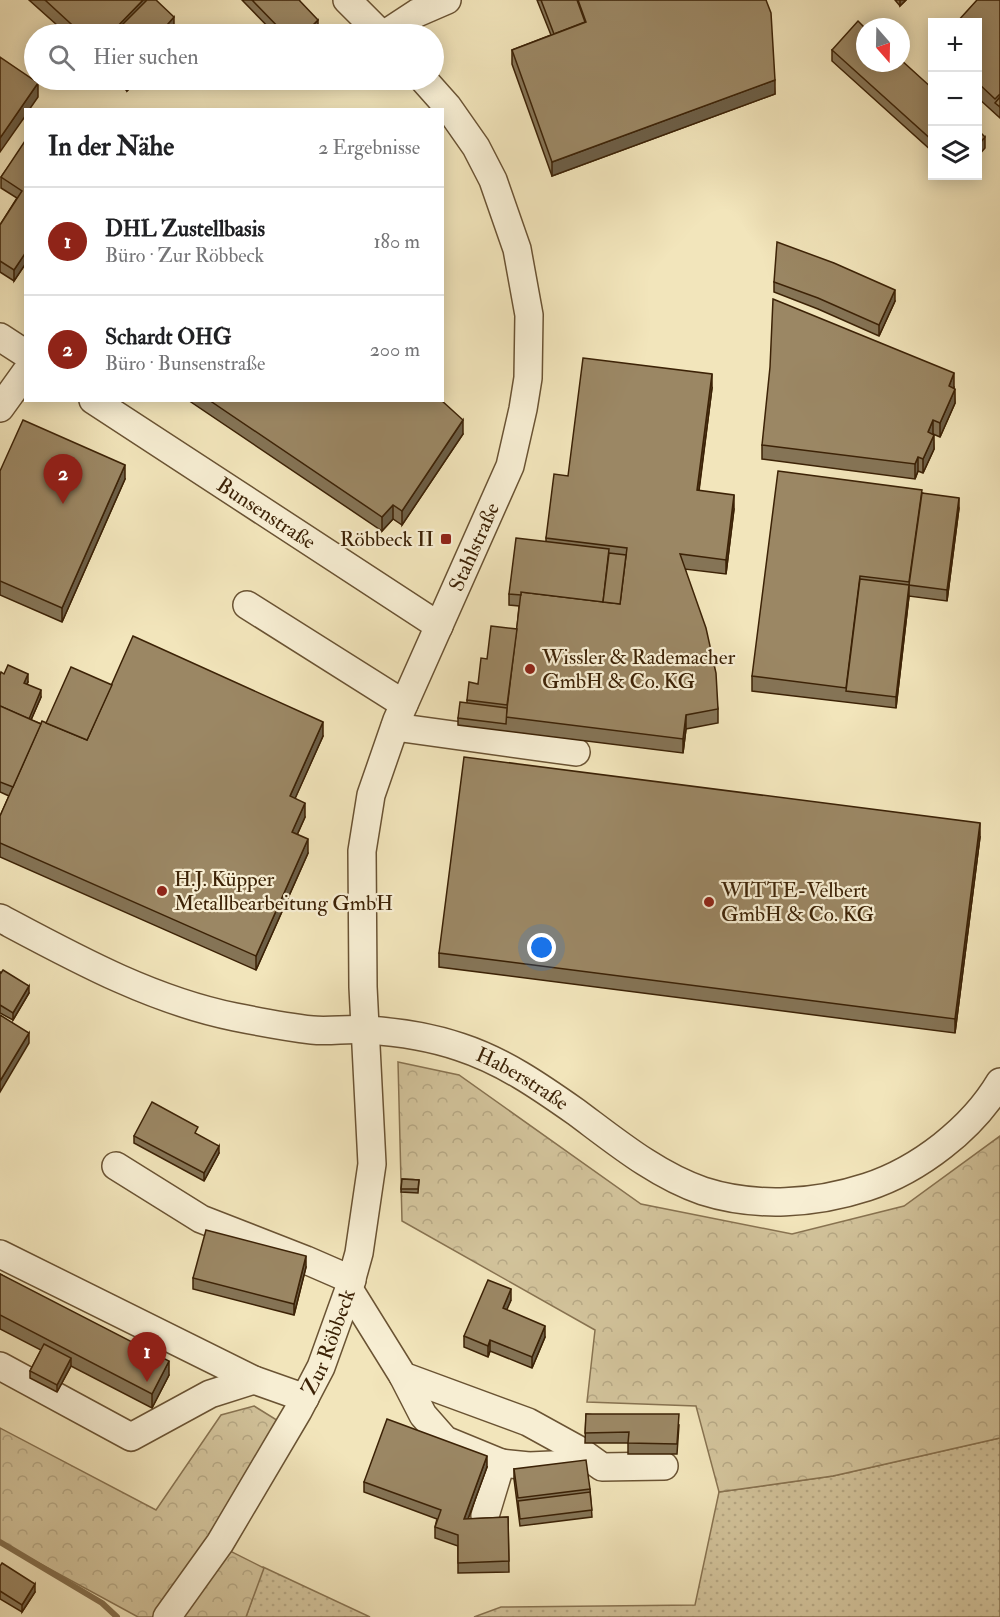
<!DOCTYPE html>
<html lang="de">
<head>
<meta charset="utf-8">
<style>
  body { margin:0; font-family:"IM FELL Double Pica",serif; background:#f2f2f2; color:#202124 }
  .controls { position:absolute; right:18px; top:18px; display:grid; overflow:hidden; border-radius:0px; box-shadow:0 3px 15px #0003 }
  .controls button { width:54px; height:54px; display:grid; place-items:center; padding:0; border:0; border-bottom:2px solid #e0e0e0; background:#fff; color:#202124; font:30px sans-serif }
  .compass { position:absolute; left:856px; top:18px; width:54px; height:54px; border-radius:50%; background:#fff; box-shadow:0 3px 15px #0003; rotate:160deg }
  .you { position:absolute; left:542px; top:948px; width:21px; height:21px; margin:-15px; border:4px solid #fff; border-radius:50%; background:#1a73e8; box-shadow:0 0 0 9px #1a73e833 }
  .badge { display:grid; place-items:center; width:39px; height:39px; border-radius:50%; background:#8f2418; color:#fff; font-size:20px; font-weight:700 }
  .pin { position:absolute; translate:-50% -50px; filter:drop-shadow(0 2px 3px #0008) }
  .pin::after { content:''; position:absolute; top:32px; width:21px; height:18px; background:inherit; clip-path:polygon(0 0,100% 0,50% 100%) }
  .list { margin:0; padding:0; list-style:none }
  h2 { display:flex; justify-content:space-between; align-items:center; height:78px; margin:0; padding:0 24px; font-size:26px }
  h2 small { font-size:20px; font-weight:400; color:#757577 }
  .list li { display:grid; grid-template-columns:39px 1fr auto; gap:18px; align-items:center; box-sizing:border-box; height:108px; padding:0 24px; border-top:2px solid #e0e0e0 }
  .list b { display:block; font-size:22px; white-space:nowrap }
  .list p { margin:0; font-size:20px; white-space:nowrap; color:#757577 }
  .list em { font-size:20px; font-style:normal; color:#757577 }
  .icon { flex:none; width:33px; height:33px; fill:none; stroke:currentColor; stroke-width:2; stroke-linecap:round; stroke-linejoin:round }
  .map { position:relative; flex:none; width:1000px; height:1617px; overflow:hidden }
  .search { position:absolute; background:#fff; box-shadow:0 3px 15px #0003; left:24px; top:24px; width:420px; height:66px; display:flex; align-items:center; gap:15px; box-sizing:border-box; padding:0 21px; border-radius:33px; color:#757577; font-size:22px }
  .panel { position:absolute; background:#fff; box-shadow:0 3px 15px #0003; left:24px; top:108px; width:420px; height:294px; border-radius:0px }
  .map>svg:first-child { display:block }
  .grass { fill:url(#grass-dots); stroke:#887351; stroke-width:1.5 }
  .forest { fill:url(#forest-crowns); stroke:#887351; stroke-width:1.5 }
  .lines { fill:none; stroke-linecap:round; stroke-linejoin:round }
  .stream { stroke:#846f4d; stroke-width:6 }
  .minor-casing { stroke:#6a5333; stroke-width:30 }
  .minor { stroke:#f7eed3; stroke-width:27 }
  .wall { fill:#857456; stroke:#3c2206; stroke-width:1.5 }
  .shaded-wall { fill:#6c5e46; stroke:#3c2206; stroke-width:1.5 }
  .building { fill:#9b8764; stroke:#3c2206; stroke-width:1.5 }
  .poi-dot { fill:#8f2418; stroke:#f7eed3; stroke-width:2 }
  .labels { text-anchor:middle; stroke-width:4.5; stroke-linejoin:round; paint-order:stroke }
  .street-label { font-size:21px; fill:#3c2206; stroke:#f7eed3 }
  .poi-label { font-size:21px; fill:#3c2206; stroke:#f7eed3; text-anchor:start }
</style>
</head>
<body>
<div class="map">
<svg width="1000" height="1617" viewBox="0 0 1000 1617">
  <defs>
    <pattern id="grass-dots" width="8" height="8" patternUnits="userSpaceOnUse" patternTransform="scale(1.5)"><rect width="8" height="8" fill="#d3c49c"/><path d="M2 2h.1M6 6h.1" fill="none" stroke="#b6a885" stroke-width="1.8" stroke-linecap="round"/></pattern>
    <pattern id="forest-crowns" width="20" height="18" patternUnits="userSpaceOnUse" patternTransform="scale(1.5)"><rect width="20" height="18" fill="#d3c49c"/><path d="M2 6a3 3 0 1 1 6 0M12 15a3 3 0 1 1 6 0" fill="none" stroke="#b6a885"/></pattern>
  </defs>
  <rect width="100%" height="100%" fill="#f2e5bb"/>
  <filter id="stains"><feTurbulence type="fractalNoise" baseFrequency=".00333" numOctaves="4"/><feColorMatrix values="0 0 0 0 .2 0 0 0 0 .09 0 0 0 0 .02 0 0 0 .5 -.17"/></filter>
  <radialGradient id="worn" r=".72"><stop offset=".6" stop-color="#630" stop-opacity="0"/><stop offset="1" stop-color="#630" stop-opacity=".3"/></radialGradient>
  <g class="grass">
    <polygon points="1000,1438 1000,1617 474,1617 501,1607 695,1605 719,1492 833,1476"/>
    <polygon points="263,1567 370,1617 246,1617"/>
  </g>
  <g class="forest">
    <polygon points="398,1062 459,1075 641,1204 792,1234 904,1206 1000,1136 1000,1438 833,1476 719,1492 696,1406 587,1402 595,1330 402,1221"/>
    <polygon points="254,1406 280,1422 208,1540 264,1568 246,1617 138,1617 0,1542 0,1428 156,1510 221,1415"/>
  </g>
  <g class="lines">
    <polyline class="stream" points="0,1542 102,1603 117,1617"/>
    <g class="minor-casing">
      <g id="minor">
        <polyline points="347,0 381,34"/>
        <polyline points="385,34 417,13 447,0"/>
        <polyline points="0,337 26,354"/>
        <path id="s1" d="M93 400 439 626"/>
        <polyline points="0,408 26,372"/>
        <polyline points="247,605 404,704"/>
        <polyline points="395,727 576,752"/>
        <path id="s2" d="M0 918C75 958 151 1000 235 1017 260 1022 286 1027 312 1030 330 1032 349 1028 367 1030 398 1032 431 1037 460 1047 503 1061 539 1086 576 1112 615 1141 656 1175 703 1191 756 1208 815 1204 867 1187 919 1170 972 1129 1000 1082"/>
        <polyline points="116,1166 201,1219 306,1260 352,1280"/>
        <polyline points="0,1254 254,1380 305,1398"/>
        <polyline points="349,1289 403,1376 528,1422 577,1449 602,1467 664,1466"/>
        <polyline points="0,1366 131,1437 210,1394 254,1380"/>
        <polyline points="403,1376 423,1415 445,1440 501,1463 485,1516"/>
        <polyline points="501,1463 529,1466 574,1464"/>
        <path id="s3" d="M167 1617 220 1543 298 1411 321 1367 349 1289 359 1253 372 1164 363 987 362 851 371 795 397 720 510 466 523 409 528 378 529 315 517 249 493 180 476 147 448 107 424 80"/>
      </g>
    </g>
    <use href="#minor" class="minor"/>
  </g>
  <g class="wall">
    <polygon points="29,0 156,0 174,28 168,34 67,34"/>
    <polygon points="242,0 299,0 318,31 315,34 275,34"/>
    <polygon points="537,0 766,0 775,94 552,176 512,64 512,50 551,35"/>
    <polygon points="895,0 906,0 900,6"/>
    <polygon points="1000,0 1000,118 978,98 978,22"/>
    <polygon points="832,50 933,89 933,152 832,61"/>
    <polygon points="115,80 134,80 133,85 127,91"/>
    <polygon points="26,142 26,263 14,281 0,272 0,225 17,198 1,188 1,177"/>
    <polygon points="774,282 895,301 879,336 818,309 774,292"/>
    <polygon points="954,387 955,403 940,437 933,434 934,449 923,473 918,471 915,479 762,459 762,445"/>
    <polygon points="712,388 699,491 734,509 726,574 685,569 718,709 718,723 686,729 683,753 458,725 458,718 467,703 467,700 478,684 487,659 517,629 519,606 509,605 509,594 546,542 546,538 568,476"/>
    <polygon points="188,400 441,400 463,434 402,525 393,519 382,531"/>
    <polygon points="0,471 125,479 62,622 0,595"/>
    <polygon points="922,493 959,508 947,601 909,596 896,708 752,691 752,676"/>
    <polygon points="0,675 28,682 27,684 41,697 31,720 41,724 46,723 112,685 323,736 295,798 305,817 297,835 308,853 256,970 0,857 0,816 9,796 0,792"/>
    <polygon points="980,837 955,1033 439,967 439,953"/>
    <polygon points="0,972 29,993 13,1020 0,1013"/>
    <polygon points="198,1135 219,1153 204,1181 134,1143 134,1136"/>
    <polygon points="402,1179 419,1180 418,1193 401,1192"/>
    <polygon points="306,1267 294,1315 193,1289 193,1278"/>
    <polygon points="0,1274 169,1375 152,1408 71,1366 57,1392 30,1378 30,1371 41,1350 0,1329"/>
    <polygon points="511,1300 506,1310 545,1337 532,1368 490,1351 488,1357 464,1347 464,1336"/>
    <polygon points="586,1414 679,1425 677,1454 628,1454 628,1443 585,1443"/>
    <polygon points="487,1467 468,1519 508,1517 509,1572 458,1573 458,1546 435,1538 435,1527 437,1519 364,1492 364,1482"/>
    <polygon points="514,1469 590,1489 592,1517 520,1526 514,1479"/>
    <polygon points="0,1566 35,1592 22,1612 0,1599"/>
  </g>
  <g class="shaded-wall">
    <polygon points="143,0 151,0 124,34 110,34"/>
    <polygon points="900,0 906,0 900,6"/>
    <polygon points="174,17 174,28 168,34 160,34 160,33"/>
    <polygon points="318,20 318,31 315,34 304,34"/>
    <polygon points="127,80 134,80 133,85 127,91"/>
    <polygon points="775,80 775,94 552,176 552,162"/>
    <polygon points="38,83 38,97 29,110 26,110 26,115 0,152 0,138"/>
    <polygon points="985,137 985,148 978,156 978,145"/>
    <polygon points="26,252 26,263 14,281 14,270"/>
    <polygon points="895,290 895,301 879,336 879,325"/>
    <polygon points="954,373 954,387 949,400 949,386"/>
    <polygon points="712,374 712,388 697,504 697,490"/>
    <polygon points="955,389 955,403 940,437 940,423"/>
    <polygon points="463,420 463,434 402,525 402,511"/>
    <polygon points="933,420 933,434 928,446 928,432"/>
    <polygon points="934,435 934,449 923,473 923,459"/>
    <polygon points="918,457 918,471 915,479 915,464"/>
    <polygon points="125,465 125,479 62,622 62,608"/>
    <polygon points="734,495 734,509 726,574 726,560"/>
    <polygon points="959,498 959,508 947,601 947,590"/>
    <polygon points="393,505 393,519 382,531 382,517"/>
    <polygon points="909,585 909,596 896,708 896,697"/>
    <polygon points="28,674 28,682 24,690 24,683"/>
    <polygon points="41,690 41,697 27,729 27,722"/>
    <polygon points="686,715 686,729 683,753 683,739"/>
    <polygon points="323,722 323,736 290,810 290,796"/>
    <polygon points="305,803 305,817 292,846 292,832"/>
    <polygon points="980,823 980,837 955,1033 955,1019"/>
    <polygon points="308,839 308,853 256,970 256,956"/>
    <polygon points="29,986 29,993 13,1020 13,1013"/>
    <polygon points="29,1033 29,1043 0,1092 0,1081"/>
    <polygon points="219,1146 219,1153 204,1181 204,1173"/>
    <polygon points="306,1256 306,1267 294,1315 294,1304"/>
    <polygon points="511,1289 511,1300 503,1319 503,1308"/>
    <polygon points="545,1326 545,1337 532,1368 532,1357"/>
    <polygon points="490,1340 490,1351 488,1357 488,1346"/>
    <polygon points="71,1358 71,1366 57,1392 57,1385"/>
    <polygon points="169,1361 169,1375 152,1408 152,1394"/>
    <polygon points="487,1456 487,1467 464,1530 464,1519"/>
    <polygon points="35,1584 35,1592 22,1612 22,1605"/>
  </g>
  <g class="building">
    <polygon points="45,0 143,0 110,34 82,34"/>
    <polygon points="147,0 156,0 174,17 160,33 160,34 113,34"/>
    <polygon points="252,0 299,0 318,20 304,34 285,34"/>
    <polygon points="541,0 577,0 585,22 554,34"/>
    <polygon points="578,0 766,0 771,13 775,80 552,162 512,50 586,22"/>
    <polygon points="977,0 1000,0 1000,94 995,99 978,83 978,22 957,22"/>
    <polygon points="858,21 865,28 865,63 901,63 901,60 933,89 933,141 832,50"/>
    <polygon points="0,57 38,83 0,138"/>
    <polygon points="1000,97 1000,107 995,103"/>
    <polygon points="978,130 985,137 978,145"/>
    <polygon points="25,141 26,252 14,270 0,261 0,225 22,191 1,177"/>
    <polygon points="777,242 834,263 895,290 879,325 818,298 774,282"/>
    <polygon points="773,299 954,373 949,386 955,389 940,423 933,420 928,432 934,435 923,459 918,457 915,464 762,445 770,367"/>
    <polygon points="583,358 712,374 697,490 734,495 726,560 680,554 706,628 716,673 718,709 686,715 683,739 506,717 521,592 620,604 627,548 546,538 554,474 568,476"/>
    <polygon points="209,400 441,400 463,420 402,511 393,505 382,517"/>
    <polygon points="23,420 125,465 62,608 0,581 0,471"/>
    <polygon points="778,471 922,490 909,582 860,576 846,688 752,676"/>
    <polygon points="922,493 959,498 947,590 909,585"/>
    <polygon points="516,538 609,549 603,602 521,592 521,595 509,594"/>
    <polygon points="609,553 626,555 620,604 603,602"/>
    <polygon points="860,579 909,585 896,697 846,691"/>
    <polygon points="491,626 517,629 507,705 467,700 469,682 478,684 481,658 487,659"/>
    <polygon points="133,636 323,722 290,796 305,803 292,832 308,839 256,956 0,843 0,816 42,721 87,740"/>
    <polygon points="8,665 28,674 24,683 41,690 29,719 0,706 0,675 1,672 4,674"/>
    <polygon points="71,667 112,685 87,740 46,723"/>
    <polygon points="460,702 507,708 506,724 458,718"/>
    <polygon points="0,706 41,724 13,787 0,782"/>
    <polygon points="464,757 980,823 955,1019 439,953"/>
    <polygon points="3,970 29,986 13,1013 0,1005 0,972 1,973"/>
    <polygon points="0,1015 29,1033 0,1081"/>
    <polygon points="152,1102 198,1127 195,1133 219,1146 204,1173 134,1136"/>
    <polygon points="402,1179 419,1180 418,1189 401,1189"/>
    <polygon points="206,1230 306,1256 294,1304 193,1278"/>
    <polygon points="0,1274 169,1361 152,1394 0,1315"/>
    <polygon points="488,1280 511,1289 503,1308 545,1326 532,1357 490,1340 488,1346 464,1336"/>
    <polygon points="44,1344 71,1358 57,1385 30,1371"/>
    <polygon points="586,1414 679,1414 677,1444 628,1443 629,1432 585,1433"/>
    <polygon points="387,1419 487,1456 464,1519 508,1517 509,1561 458,1563 458,1535 435,1527 441,1510 364,1482"/>
    <polygon points="586,1460 590,1489 518,1498 514,1469"/>
    <polygon points="590,1492 592,1510 520,1519 518,1501"/>
    <polygon points="2,1563 35,1584 22,1605 0,1591 0,1566"/>
  </g>
  <g class="poi-dot">
    <rect x="440" y="533" width="12" height="12" rx="3"/>
    <circle cx="530" cy="669" r="6"/>
    <circle cx="162" cy="891" r="6"/>
    <circle cx="709" cy="902" r="6"/>
  </g>
  <g class="labels">
    <g class="street-label">
      <text dy="7" stroke="none"><textPath href="#s1" startOffset="207">Bunsenstraße</textPath></text>
      <text dy="7" stroke="none"><textPath href="#s3" startOffset="1143">Stahlstraße</textPath></text>
      <text dy="7" stroke="none"><textPath href="#s2" startOffset="554">Haberstraße</textPath></text>
      <text dy="7" stroke="none"><textPath href="#s3" startOffset="320">Zur Röbbeck</textPath></text>
    </g>
    <g class="poi-label">
      <text x="434" y="546" text-anchor="end">Röbbeck II</text>
      <text x="542" y="664">Wissler &amp; Rademacher<tspan x="542" dy="24">GmbH &amp; Co. KG</tspan></text>
      <text x="174" y="886">H.J. Küpper<tspan x="174" dy="24">Metallbearbeitung GmbH</tspan></text>
      <text x="721" y="897">WITTE-Velbert<tspan x="721" dy="24">GmbH &amp; Co. KG</tspan></text>
    </g>
  </g>
  <rect width="100%" height="100%" filter="url(#stains)"/>
  <rect width="100%" height="100%" fill="url(#worn)"/>
</svg>
<div class="controls">
<button>+</button>
<button>−</button>
<button><svg class="icon" aria-label="layers" viewBox="0 0 24 24"><path d="M12 4l9 5-9 5-9-5zM3 14l9 5 9-5"/></svg></button>
</div>
<svg class="compass" viewBox="-18 -18 36 36"><path d="M0-13l5 13h-10z" fill="#e53935"/><path d="M0 13l5-13h-10z" fill="#757577"/></svg>
<div class="you"></div>
<div class="pin badge" style="left:147px;top:1382px">1</div>
<div class="pin badge" style="left:63px;top:504px">2</div>
<div class="search"><svg class="icon" aria-label="search" viewBox="0 0 24 24"><circle cx="10" cy="10" r="6"/><path d="M15 15l6 6"/></svg>Hier suchen</div>
<section class="panel">
<h2>In der Nähe<small>2 Ergebnisse</small></h2>
<ul class="list">
<li><span class="badge">1</span><div><b>DHL Zustellbasis</b><p>Büro · Zur Röbbeck</p></div><em>180 m</em></li>
<li><span class="badge">2</span><div><b>Schardt OHG</b><p>Büro · Bunsenstraße</p></div><em>200 m</em></li>
</ul>
</section>
</div>
</body>
</html>
